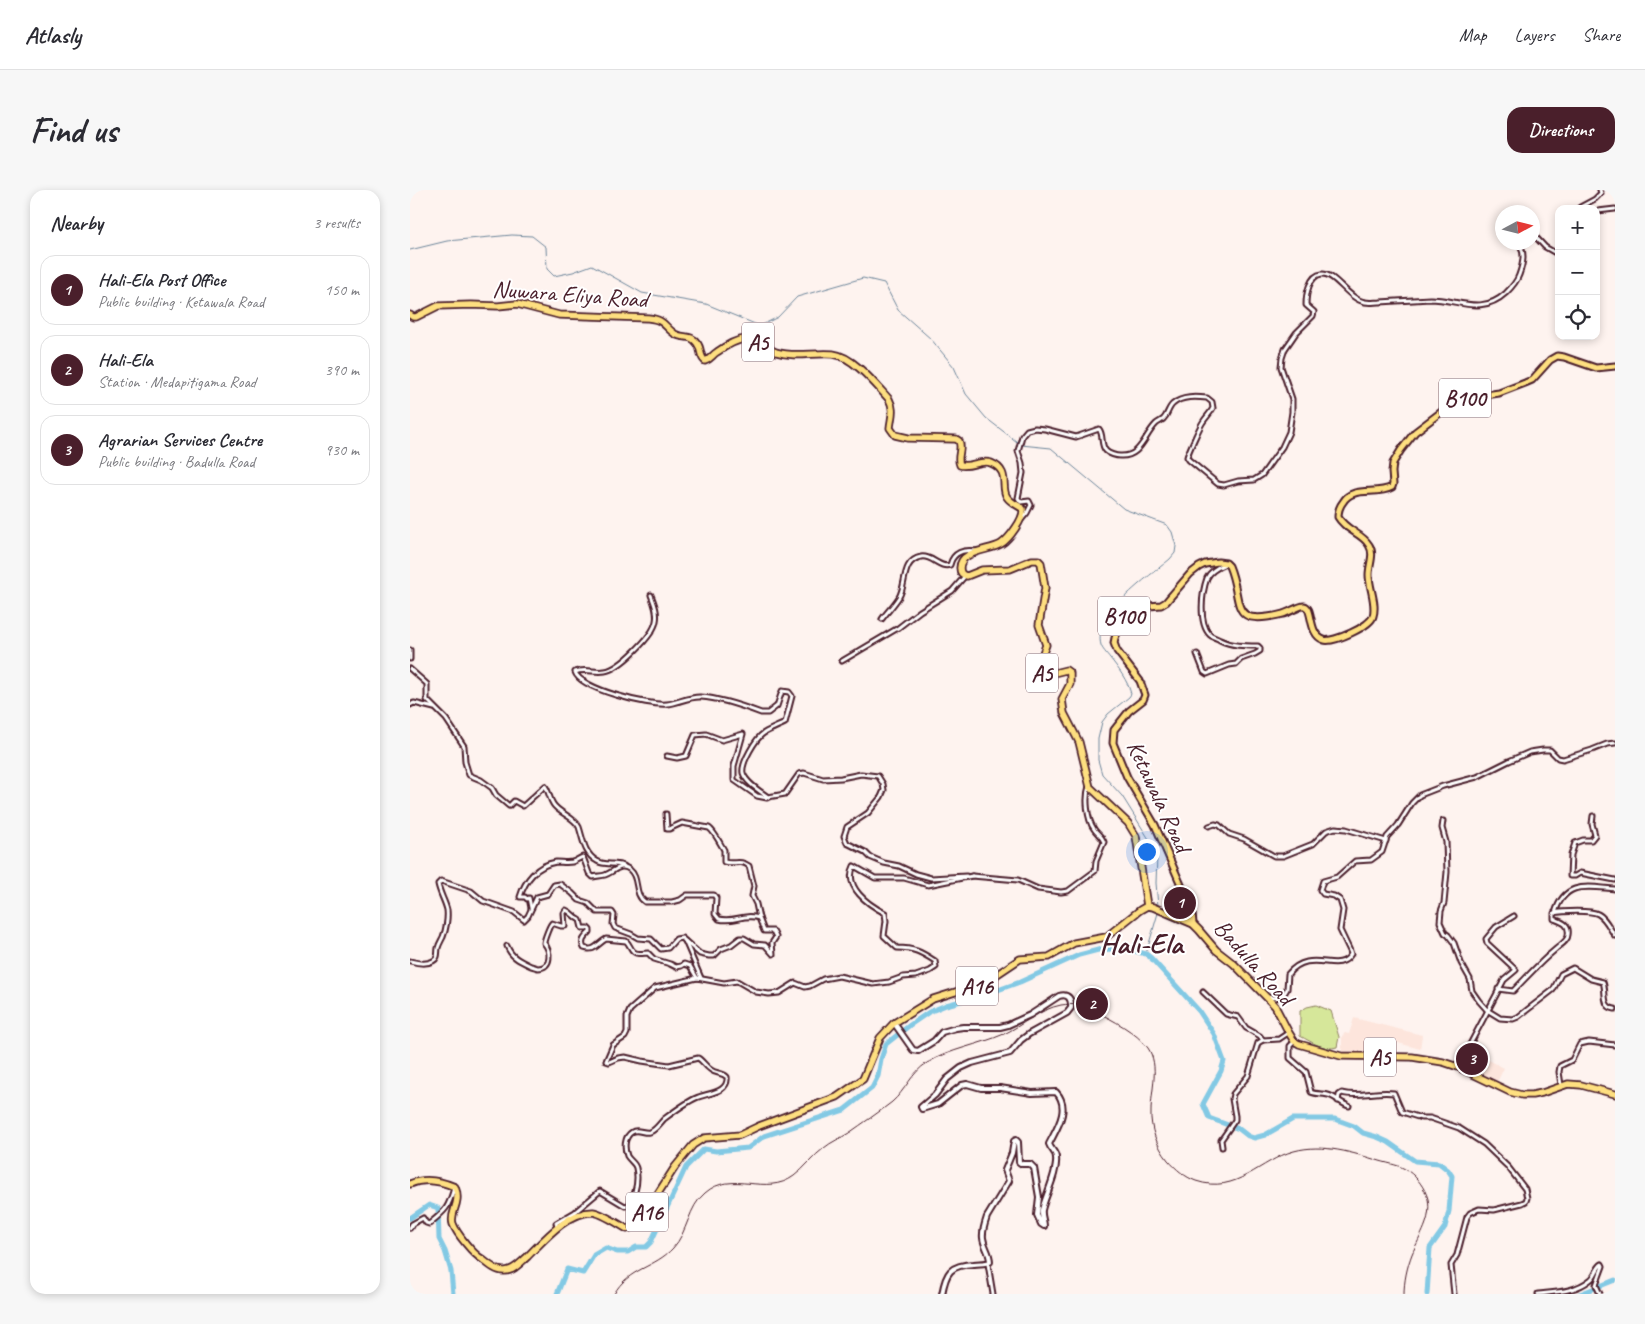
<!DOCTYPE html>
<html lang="en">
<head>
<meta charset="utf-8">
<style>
  body { margin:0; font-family:Caveat,sans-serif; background:#f7f7f7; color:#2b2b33 }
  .controls { position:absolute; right:15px; top:15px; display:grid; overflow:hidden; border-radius:10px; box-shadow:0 2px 8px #0003 }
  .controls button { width:45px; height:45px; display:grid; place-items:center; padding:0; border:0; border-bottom:1px solid #e1e1e2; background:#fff; color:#2b2b33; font:25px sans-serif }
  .compass { position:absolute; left:1085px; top:15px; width:45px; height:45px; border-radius:50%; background:#fff; box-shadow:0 2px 8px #0003; rotate:83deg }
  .you { position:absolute; left:736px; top:661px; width:18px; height:18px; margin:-12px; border:4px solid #fff; border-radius:50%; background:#1a73e8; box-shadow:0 0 0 8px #1a73e833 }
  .badge { display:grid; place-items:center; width:32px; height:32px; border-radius:50%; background:#4a1f2b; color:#fff; font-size:16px; font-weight:700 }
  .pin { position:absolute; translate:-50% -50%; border:2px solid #fff; box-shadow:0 1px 5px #0006 }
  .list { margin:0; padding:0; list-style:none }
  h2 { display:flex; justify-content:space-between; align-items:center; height:65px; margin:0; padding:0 20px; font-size:21px }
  h2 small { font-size:16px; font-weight:400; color:#7c7c81 }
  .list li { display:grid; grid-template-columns:32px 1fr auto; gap:15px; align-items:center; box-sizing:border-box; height:70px; margin:0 10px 10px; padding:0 10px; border:1px solid #e1e1e2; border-radius:15px }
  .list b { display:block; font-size:19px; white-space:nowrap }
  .list p { margin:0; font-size:16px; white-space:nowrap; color:#7c7c81 }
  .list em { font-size:16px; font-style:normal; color:#7c7c81 }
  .icon { flex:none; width:28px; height:28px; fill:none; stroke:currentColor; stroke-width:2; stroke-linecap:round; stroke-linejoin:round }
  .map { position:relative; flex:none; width:1205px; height:1104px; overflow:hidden; border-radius:15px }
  header { display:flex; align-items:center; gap:30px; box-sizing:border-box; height:70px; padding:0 25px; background:#fff; border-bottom:1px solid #e1e1e2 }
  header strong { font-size:24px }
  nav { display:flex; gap:28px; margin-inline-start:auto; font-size:18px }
  .intro { display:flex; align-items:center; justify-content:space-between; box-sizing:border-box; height:120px; padding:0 30px }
  h1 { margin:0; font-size:35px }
  .button { padding:12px 22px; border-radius:15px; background:#4a1f2b; color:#fff; font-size:18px; font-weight:700 }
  main { display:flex; gap:30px; padding:0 30px }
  aside { flex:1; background:#fff; border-radius:15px; box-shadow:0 2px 8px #0003 }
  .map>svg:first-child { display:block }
  .built { fill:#fde5dc }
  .green { fill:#d6e79a; stroke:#908362 }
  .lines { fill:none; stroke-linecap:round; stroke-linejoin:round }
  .stream { stroke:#6c859a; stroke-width:1 }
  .river { stroke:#83c9e4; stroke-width:5 }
  .minor-casing { stroke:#4a1f2b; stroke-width:7 }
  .tertiary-casing { stroke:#4a1f2b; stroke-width:8 }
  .primary-casing { stroke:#4a1f2b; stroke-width:9 }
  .trunk-casing { stroke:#4a1f2b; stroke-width:9 }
  .minor { stroke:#fff; stroke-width:3 }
  .tertiary { stroke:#fff; stroke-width:4 }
  .primary { stroke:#fedf80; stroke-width:5 }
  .trunk { stroke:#fedf80; stroke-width:5.5 }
  .rail { stroke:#4a1f2b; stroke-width:1 }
  .labels { text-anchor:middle; stroke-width:4; stroke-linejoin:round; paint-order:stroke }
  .shield { fill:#fff; stroke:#80626b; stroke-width:1 }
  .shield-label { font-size:22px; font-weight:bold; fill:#4a1f2b }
  .street-label { font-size:24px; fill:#4a1f2b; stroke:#fff }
  .district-label { font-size:29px; font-weight:bold; fill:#4a1f2b; stroke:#fff }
</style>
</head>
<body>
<header>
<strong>Atlasly</strong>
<nav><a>Map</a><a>Layers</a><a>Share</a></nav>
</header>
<div class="intro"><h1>Find us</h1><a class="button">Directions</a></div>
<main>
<aside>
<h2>Nearby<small>3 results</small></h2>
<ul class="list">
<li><span class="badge">1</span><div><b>Hali-Ela Post Office</b><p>Public building · Ketawala Road</p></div><em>150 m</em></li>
<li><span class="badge">2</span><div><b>Hali-Ela</b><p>Station · Medapitigama Road</p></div><em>390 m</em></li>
<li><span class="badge">3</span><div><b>Agrarian Services Centre</b><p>Public building · Badulla Road</p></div><em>930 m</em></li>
</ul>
</aside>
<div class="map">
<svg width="1205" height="1104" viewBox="0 0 1205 1104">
  <rect width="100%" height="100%" fill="#fef3ef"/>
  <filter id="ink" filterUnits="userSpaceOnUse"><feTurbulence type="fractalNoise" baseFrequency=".02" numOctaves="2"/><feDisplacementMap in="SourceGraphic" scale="10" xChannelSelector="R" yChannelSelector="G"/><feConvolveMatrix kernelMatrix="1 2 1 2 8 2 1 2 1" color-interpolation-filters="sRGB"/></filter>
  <g filter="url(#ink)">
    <g class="built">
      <polygon points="944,828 1012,845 1010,859 985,852 983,863 932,863 932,846 935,843 939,844"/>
      <polygon points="1079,870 1094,878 1087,892 1072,884"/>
    </g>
    <path class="green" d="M906 815 921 821 929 847 927 857C914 861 902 852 890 846V821L897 817Z"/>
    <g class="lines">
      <g class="stream">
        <path d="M0 60 37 51 102 45 122 46 136 57 137 79 144 86 163 82 182 75 232 103 296 114 350 136 368 127 387 107 453 88 474 93 488 120 521 149 544 177 556 204 576 228 611 255 641 258 714 319 757 335 762 342 766 356 765 363 760 369C740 386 682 425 691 455 692 459 697 464 700 468 708 478 718 491 721 504L719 507 698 524 692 532 688 549V570L692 584 712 606 742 654 747 666 746 693 748 716"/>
        <polyline points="736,764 748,723"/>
      </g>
      <g class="river">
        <polyline points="0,1028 19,1015 28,1018 29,1049 35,1061 41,1081 43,1104"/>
        <polyline points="147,1104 157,1079 173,1083 184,1065 196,1058 207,1062 218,1062 226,1057 236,1057 241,1052 276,977 294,959 306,961 338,958 354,946 434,920 462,898 468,886 471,869 476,854 500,835 519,822 536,815 574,805 610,792 669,765 692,759 721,760 736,764 741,768 789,821 804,844 814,871 811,881 793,914 799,928 829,939 838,946 844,948 855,945 883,929 925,929 944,936 953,943 967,947 978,952 1005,971 1029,973 1038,980 1042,986 1039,1021 1035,1037 1020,1058 1017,1104"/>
        <polyline points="1170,1104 1205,1090"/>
      </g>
      <g class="minor-casing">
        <g id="minor">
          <polyline points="1171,19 1170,17 1185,9 1191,3 1190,0"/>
          <polyline points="1186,24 1188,21 1205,19"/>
          <polyline points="1122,43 1135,57 1149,65"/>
          <path d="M612 329 617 323 621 315 619 311 611 312 608 308 613 283 612 273 608 261 612 246 617 240 625 238 635 239 666 247 689 239C694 245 690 255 696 261 699 264 706 266 710 266 731 267 734 246 746 234 749 231 753 231 755 227 758 223 759 217 763 214 772 206 786 207 797 208L802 212 803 218C800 224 796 227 793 232 790 236 778 263 777 267L779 270 808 294 814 295 828 291 844 290 852 285 872 257 879 242 882 222V209L871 177 872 168 875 159 886 143 903 126 904 122 896 115C896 105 899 85 912 84 925 83 938 109 955 112 960 113 965 112 970 112 987 111 1003 110 1020 109 1048 109 1071 126 1096 103 1101 98 1107 91 1109 85 1113 74 1116 62 1108 52"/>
          <path d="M241 405C244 413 248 422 246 431 244 445 210 479 195 481 185 483 175 478 165 482 170 499 239 516 257 514 268 513 280 506 291 507 307 508 335 517 351 523H358L367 516 372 501 379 502 382 506 375 533C369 536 361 539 354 543 346 548 331 573 333 583 336 593 350 601 358 607L375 604 389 584 394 583 413 589 431 588 451 584 468 586 473 594 474 600 471 607 458 623 437 637 434 646 437 653 455 662 460 667 474 673 489 676 506 684 521 688 556 686"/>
          <path d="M472 429C477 422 484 415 489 407 497 394 491 371 511 367 522 365 530 379 540 375 543 362 554 359 566 361"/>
          <polyline points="0,460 0,469"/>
          <path d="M787 464 794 482 797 484 819 475 826 474 831 469 845 464 850 461V458L848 456C834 456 822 456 810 450 807 448 802 447 800 445 788 433 792 402 797 388 800 381 808 377 815 374"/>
          <polyline points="432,471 488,438 510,421 542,401 555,386"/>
          <path d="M0 479 17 494V510L36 529 54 556 55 572 59 585 71 590 82 598 86 605 99 616 104 611 113 616 135 596C139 601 139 608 143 614 148 623 165 627 169 637 173 649 174 664 187 671 195 676 205 672 214 676"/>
          <polyline points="0,515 4,513 24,518"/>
          <polyline points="257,566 267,568 276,566 285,545 296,544 312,550 333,544 324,576 324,590 347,606 357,608 358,607"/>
          <path d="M256 624 257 639H259L272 633 299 638C304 641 311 655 314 660V672C324 675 330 669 339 676L344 696 342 706 346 714 349 728"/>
          <polyline points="1183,626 1182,634 1185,645 1181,650 1173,650 1165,653 1161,665 1160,686 1165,686 1170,683 1205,690"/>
          <path d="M1033 631 1032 638 1036 652 1037 682 1034 713 1031 721 1030 732 1035 743 1038 745 1044 753 1051 773 1060 789 1062 801 1069 811 1077 820 1090 828 1103 829 1108 827 1143 800 1151 784 1163 778 1181 789 1193 792C1197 802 1191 817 1205 819"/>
          <polyline points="799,636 805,634 809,635 819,644 834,649 864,666 873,666 903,654 916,641 925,638 936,639 976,651"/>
          <path d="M562 686 608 690 628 699 651 702 658 701 685 681 686 671 694 652C692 646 687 644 684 639 677 629 675 608 679 596"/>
          <path d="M121 718 119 708 117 709 115 707H110C115 690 127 675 146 672 151 672 157 673 162 672 166 671 169 668 173 667L179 683 183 687C187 686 192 686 195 685 204 682 211 672 220 680 230 688 223 704 235 712H262L270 710 277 705H304L306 708 305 724 309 729C325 733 333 723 349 728L354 741H363L366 747 362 753 363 764 355 755 344 754 334 748H330L321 755 311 759 304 766H299L290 764 275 751"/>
          <path d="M1145 723C1155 690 1178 697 1205 699"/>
          <path d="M97 756C101 767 110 771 121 776 122 776 127 778 128 778 142 778 141 761 134 753 134 750 140 734 142 733L151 736H155L154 723 156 720C162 722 164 728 170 730L172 738H178L180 740V742C175 747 170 751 174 758 185 762 187 754 196 749L216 751C220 754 221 762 226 763 229 764 235 763 238 763L244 769 260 774 266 777 271 776 274 774 280 776 287 788"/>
          <path d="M0 771C7 773 16 775 23 771 29 768 27 763 28 758 29 754 31 751 33 747 36 740 38 728 37 720 35 711 30 704 28 694L31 691 61 701 73 711 104 722 114 730 118 726 127 707 138 704 144 695 150 694 162 703 169 710 178 713 187 722H202L204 725 203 734 205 738 221 744 228 748 241 749 251 759 258 758 266 749 272 748 275 751 291 788"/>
          <path d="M1088 799 1103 801C1117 787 1130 772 1146 759 1150 755 1158 751 1158 745 1160 734 1152 732 1144 729V723C1152 721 1181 720 1188 724 1196 728 1200 739 1205 746"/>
          <polyline points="793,802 816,824 828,827 836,838 850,846 853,850"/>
          <path d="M856 807 866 808 874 804 877 799 878 784C901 756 928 786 941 764L940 761 930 740 933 720 930 710 924 706 913 704 910 700 913 691 927 687 945 671 961 670 972 662 977 647 988 635 1002 613 1010 605 1033 596 1067 587 1099 571 1120 562 1133 560H1140L1148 568 1153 569 1182 560 1197 554 1205 553"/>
          <path d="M884 852 880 856V868L896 882 901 902C907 905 915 903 921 906 928 909 932 914 939 916"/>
          <polyline points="1048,877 1094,790 1106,780 1077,753 1076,749 1086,737 1104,726"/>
          <polyline points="1151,895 1149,882 1150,876 1162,870 1170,854 1179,852 1205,855"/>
          <path d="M928 911 929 905 932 903C949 908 967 900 984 903L992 922 1011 928H1020L1049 938 1074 954 1098 977 1115 999 1117 1008 1116 1011 1112 1013 1084 1020 1069 1019 1060 1023 1057 1027 1047 1065 1041 1075 1044 1104"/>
          <polyline points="812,957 811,950 825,930 825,926 822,909 823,904 838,886 848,853 853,850 869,849 878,843"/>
          <path d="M147 1037 146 1033 165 1022 190 1001 215 1016 219 1015C226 1003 229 992 226 978 225 973 220 971 217 966 214 958 214 947 222 942 227 938 234 944 240 942 246 940 250 933 254 929 262 923 277 912 286 908 297 903 319 903 317 887 312 882 306 884 301 880 296 877 293 871 288 868L259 875 232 871 215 867 208 868 199 872 196 871 203 855 215 847 217 843V827L220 820 245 798 287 788 314 793 327 791 346 802 359 804 369 803 385 793 395 797 400 796 413 789 429 786 463 794 479 792 493 787 506 786 520 781 526 777 525 771C511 762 504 758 487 758L474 746 476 731 475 723C459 715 433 697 444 676L465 688H494L518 695 562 686"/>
          <path d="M0 1038 2 1034 13 1028 16 1033 19 1034C36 1020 38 1019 44 998"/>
          <polyline points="578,1074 583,1104"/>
          <path d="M1128 1104C1146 1102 1165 1102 1180 1090 1186 1086 1186 1078 1192 1074L1193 1076 1186 1095 1190 1104"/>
        </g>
      </g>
      <g class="tertiary-casing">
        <path id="tertiary" d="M484 833 503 860 508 861 524 851 532 842 546 838 553 837H590L598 835 620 825 649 806C658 803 662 809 661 818L657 823 619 844 611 850 600 863 562 873 551 878 537 889 525 905 511 917 512 919 528 914 552 895 557 894 571 898H590L622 903 646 902C661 918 647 938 639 954 641 960 646 962 646 968 648 982 635 1006 632 1020 631 1026 634 1030 634 1036L631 1034 627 1025 629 1007 624 978 620 974H612L609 972 608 952 606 950 604 951 602 963 595 980 599 991 577 1027C575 1033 572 1041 573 1048 574 1057 580 1062 580 1072 575 1074 569 1073 564 1074 540 1075 536 1082 532 1104"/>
      </g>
      <g class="primary-casing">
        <path id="primary" d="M783 734 782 722 778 711 745 635 717 587 703 553 704 540 719 521 733 510 735 505 730 491 707 461 704 453 705 448 715 423 727 417 751 415 756 412 780 384 789 377 795 374 808 372 816 373 819 376C834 412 817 438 873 424 878 423 891 415 894 416 904 417 897 444 914 450 923 453 961 436 963 426 967 413 959 398 959 385 959 374 965 364 959 355 952 343 936 341 928 327 928 321 929 317 933 312 943 295 966 306 982 297L983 294 982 282 983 273 991 260 1005 242 1043 213 1055 208 1089 203 1115 193 1122 190 1140 170 1147 166 1154 167 1186 178 1205 176"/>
      </g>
      <g class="trunk-casing">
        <g id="trunk">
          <path d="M0 125 3 127H6L28 116 61 115 88 116 107 114 149 125 238 128C256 130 253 136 265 144 273 149 281 144 287 153 292 159 289 166 295 171 301 169 302 165 307 162 314 157 326 150 335 149 347 147 355 159 366 162 385 168 405 162 423 164 443 166 466 195 479 209 485 220 481 227 480 238L485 245 498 248 546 249 549 251C553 259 546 267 550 275 560 278 571 269 581 273 601 281 590 298 597 307 601 313 608 315 613 319 614 329 599 349 591 354 580 361 550 360 550 378 550 383 552 385 557 386L572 380 600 379 622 370H628L631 373 635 398 629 435 636 455 628 476 629 481 636 485 656 480 660 483V494L652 509 654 523 669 552 680 597 718 633 726 646 737 716"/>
          <path d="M0 994C14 988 31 991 45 997 52 1014 39 1022 43 1034 47 1044 63 1064 72 1069 78 1074 87 1082 95 1081 104 1081 111 1072 117 1067 134 1050 157 1022 183 1022 191 1023 209 1034 217 1039L227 1036 265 977 283 955 294 948 330 945 349 936 427 907 453 889 470 848 484 833 523 809 574 793 610 769 639 767 664 753 696 747 730 720 737 716 743 717 783 734 789 740 806 760 824 774 865 816 879 843 884 851 889 854 931 866 1002 867 1033 872 1048 877 1100 902 1112 905H1122L1132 903 1158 894 1171 895 1205 904"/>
        </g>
      </g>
      <use href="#minor" class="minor"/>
      <use href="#tertiary" class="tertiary"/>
      <use href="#primary" class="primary"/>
      <use href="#trunk" class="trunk"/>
      <path class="rail" d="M204 1104C218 1078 245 1078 263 1058 278 1042 278 1017 295 1003 322 979 356 1007 384 986 395 978 403 966 414 958 421 952 431 948 439 943 453 933 468 923 482 912 495 901 502 882 517 873 540 859 569 855 594 844 613 835 630 819 651 815 663 813 675 816 685 821 703 830 726 842 738 858 750 876 741 901 741 921 740 939 747 956 758 970 766 979 775 987 786 991 827 1005 850 970 884 961 913 953 943 963 970 971 980 974 990 975 998 981 1007 987 1015 998 1018 1009 1022 1030 1010 1045 1002 1064 997 1077 994 1091 994 1104"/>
    </g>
  </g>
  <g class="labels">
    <g class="shield">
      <rect x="332" y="132.5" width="32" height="39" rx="4"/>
      <rect x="1029" y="188.5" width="52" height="39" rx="4"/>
      <rect x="688" y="406.5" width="52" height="39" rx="4"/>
      <rect x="616" y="463.5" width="32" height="39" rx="4"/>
      <rect x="546" y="776.5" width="42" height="39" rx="4"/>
      <rect x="954" y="847.5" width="32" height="39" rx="4"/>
      <rect x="216" y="1002.5" width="42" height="39" rx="4"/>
    </g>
    <g class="shield-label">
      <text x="348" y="160">A5</text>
      <text x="1055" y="216">B100</text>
      <text x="714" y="434">B100</text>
      <text x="632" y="491">A5</text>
      <text x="567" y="804">A16</text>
      <text x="970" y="875">A5</text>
      <text x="237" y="1030">A16</text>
    </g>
    <g class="street-label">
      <text transform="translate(160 104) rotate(4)" y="8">Nuwara Eliya Road</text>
      <text transform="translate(749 606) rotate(65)" y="8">Ketawala Road</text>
      <text transform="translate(844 772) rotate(48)" y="8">Badulla Road</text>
    </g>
    <g class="district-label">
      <text x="731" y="763">Hali-Ela</text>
    </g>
  </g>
</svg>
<div class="controls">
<button>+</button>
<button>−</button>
<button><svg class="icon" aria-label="locate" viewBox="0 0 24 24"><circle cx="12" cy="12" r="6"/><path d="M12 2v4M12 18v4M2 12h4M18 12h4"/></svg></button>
</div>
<svg class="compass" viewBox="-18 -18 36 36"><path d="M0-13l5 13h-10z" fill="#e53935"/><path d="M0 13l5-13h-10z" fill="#7c7c81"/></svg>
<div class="you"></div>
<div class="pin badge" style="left:770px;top:713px">1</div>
<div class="pin badge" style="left:682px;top:814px">2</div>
<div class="pin badge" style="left:1062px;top:869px">3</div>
</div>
</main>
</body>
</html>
